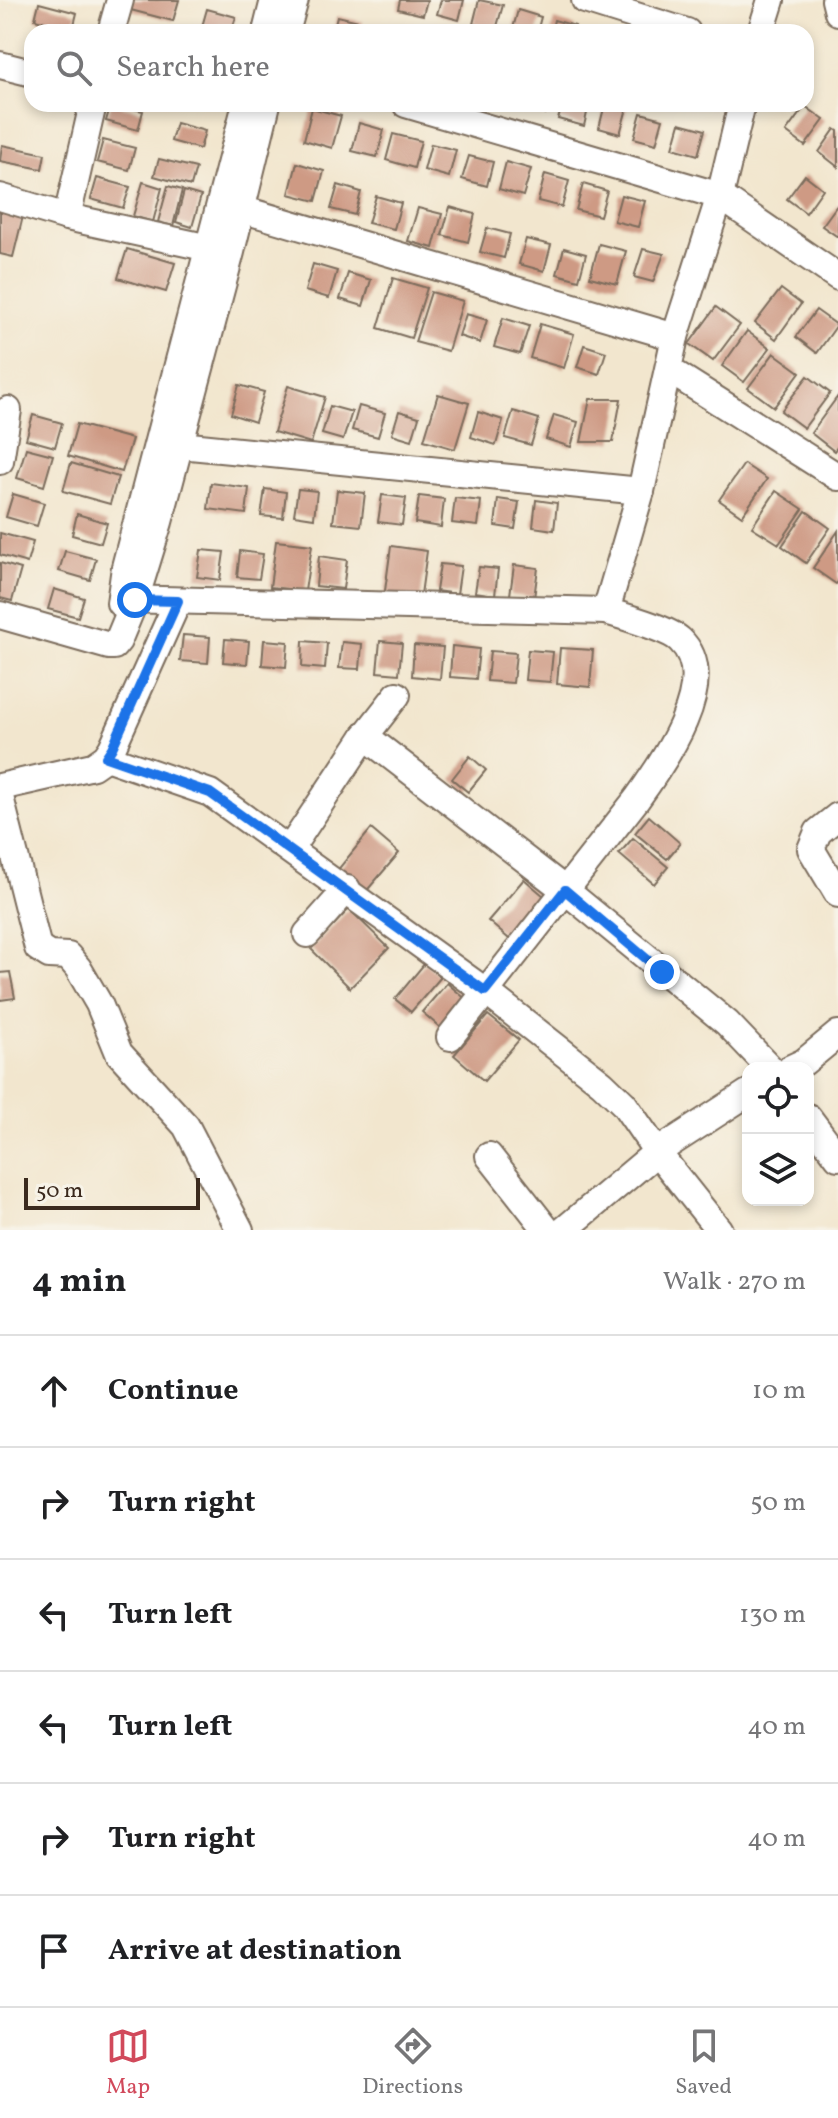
<!DOCTYPE html>
<html lang="en">
<head>
<meta charset="utf-8">
<style>
  body { margin:0; font-family:Vollkorn,serif; background:#f6f6f6; color:#202124 }
  .controls { position:absolute; right:24px; bottom:24px; display:grid; overflow:hidden; border-radius:16px; box-shadow:0 4px 12px #0003 }
  .controls button { width:72px; height:72px; display:grid; place-items:center; padding:0; border:0; border-bottom:2px solid #e0e0e0; background:#fff; color:#202124; font:40px sans-serif }
  .scale { position:absolute; left:24px; bottom:20px; width:176px; box-sizing:border-box; padding-left:8px; border:4px solid #3b2a1e; border-top:0; font-size:22px; line-height:28px; white-space:nowrap; color:#3b2a1e; -webkit-text-stroke:6px #f7f3e8; paint-order:stroke }
  .stop { position:absolute; width:24px; height:24px; margin:-18px; border:6px solid #1a73e8; border-radius:50%; background:#fff }
  .stop.end { background:#1a73e8; border-color:#fff; box-shadow:0 2px 8px #0008 }
  .list { margin:0; padding:0; list-style:none }
  h2 { display:flex; justify-content:space-between; align-items:center; height:104px; margin:0; padding:0 32px; font-size:34px }
  h2 small { font-size:26px; font-weight:400; color:#757577 }
  .list li { display:grid; grid-template-columns:52px 1fr auto; gap:24px; align-items:center; box-sizing:border-box; height:112px; padding:0 32px; border-top:2px solid #e0e0e0 }
  .list b { display:block; font-size:30px; white-space:nowrap }
  .list em { font-size:26px; font-style:normal; color:#757577 }
  .icon { flex:none; width:44px; height:44px; fill:none; stroke:currentColor; stroke-width:2; stroke-linecap:round; stroke-linejoin:round }
  .map { position:relative; flex:none; width:838px; height:1230px; overflow:hidden }
  .search { position:absolute; background:#fff; box-shadow:0 4px 12px #0003; left:24px; right:24px; top:24px; height:88px; display:flex; align-items:center; gap:20px; box-sizing:border-box; padding:0 28px; border-radius:24px; color:#757577; font-size:30px }
  .sheet { height:776px; background:#fff }
  nav { display:flex; justify-content:space-around; align-items:center; box-sizing:border-box; height:112px; border-top:2px solid #e0e0e0; background:#fff; font-size:22px; color:#757577 }
  nav a { display:grid; justify-items:center; gap:4px }
  nav .on { color:#d1495b }
  .map>svg:first-child { display:block }
  .building { fill:#ce9a84 }
  .lines { fill:none; stroke-linecap:round; stroke-linejoin:round }
  .street-casing { stroke:#7b6c5c; stroke-width:30 }
  .street { stroke:#fff; stroke-width:26 }
  .route { stroke:#1a73e8; stroke-width:10 }
</style>
</head>
<body>
<div class="map">
<svg width="838" height="1230" viewBox="0 0 838 1230">
  <rect width="100%" height="100%" fill="#f7f3e8"/>
  <filter id="ink" filterUnits="userSpaceOnUse"><feTurbulence type="fractalNoise" baseFrequency=".0125" numOctaves="2"/><feDisplacementMap in="SourceGraphic" scale="16" xChannelSelector="R" yChannelSelector="G"/><feConvolveMatrix kernelMatrix="1 2 1 2 8 2 1 2 1" color-interpolation-filters="sRGB"/></filter>
  <filter id="wash" filterUnits="userSpaceOnUse"><feTurbulence type="fractalNoise" baseFrequency=".006" numOctaves="4" result="noise"/><feDisplacementMap in="SourceGraphic" scale="32" xChannelSelector="R" yChannelSelector="G"/><feGaussianBlur stdDeviation="1.8" result="paint"/><feColorMatrix in="noise" values="0 0 0 0 0 0 0 0 0 0 0 0 0 0 0 0 0 1.4 0 .05"/><feComposite in="paint" operator="in"/></filter>
  <g filter="url(#wash)">
    <rect width="100%" height="100%" fill="#f2e6ce"/>
    <g id="blocks">
      <g class="building">
        <polygon points="125,0 179,0 173,21 123,8"/>
        <polygon points="400,0 427,0 423,15 398,9"/>
        <polygon points="441,0 464,0 459,20 437,14"/>
        <polygon points="479,0 503,5 496,30 473,24"/>
        <polygon points="39,3 77,13 73,29 35,19"/>
        <polygon points="207,9 236,17 231,32 201,30"/>
        <polygon points="518,10 541,17 537,32 512,32"/>
        <polygon points="337,16 363,22 360,32 333,32"/>
        <polygon points="554,20 575,26 573,32 551,32"/>
        <polygon points="111,104 143,111 138,130 106,121"/>
        <polygon points="524,104 547,104 545,114 523,108"/>
        <polygon points="563,104 589,104 584,126 558,119"/>
        <polygon points="605,104 627,108 620,134 599,128"/>
        <polygon points="805,106 824,120 805,146 786,132"/>
        <polygon points="312,108 341,116 332,148 304,140"/>
        <polygon points="641,113 663,119 656,144 634,138"/>
        <polygon points="176,123 205,131 200,149 171,141"/>
        <polygon points="359,123 384,130 377,157 352,151"/>
        <polygon points="680,123 705,130 698,155 673,148"/>
        <polygon points="835,129 838,131 838,167 819,152"/>
        <polygon points="393,134 421,141 414,168 386,160"/>
        <polygon points="103,140 135,148 129,170 97,162"/>
        <polygon points="431,144 456,150 449,177 424,170"/>
        <polygon points="2,145 45,154 42,169 0,161"/>
        <polygon points="469,156 493,162 487,186 462,179"/>
        <polygon points="159,159 196,168 191,186 154,176"/>
        <polygon points="506,162 531,169 523,196 499,189"/>
        <polygon points="297,163 324,171 316,201 289,194"/>
        <polygon points="545,174 569,181 562,207 538,201"/>
        <polygon points="805,175 823,189 806,213 787,199"/>
        <polygon points="97,178 130,187 123,208 91,199"/>
        <polygon points="143,182 162,188 153,222 133,216"/>
        <polygon points="583,184 607,191 600,216 576,210"/>
        <polygon points="338,185 361,192 355,215 331,209"/>
        <polygon points="168,186 182,190 173,226 158,222"/>
        <polygon points="184,191 201,196 192,227 176,222"/>
        <polygon points="621,195 645,201 638,227 614,221"/>
        <polygon points="376,196 401,203 394,229 368,223"/>
        <polygon points="838,204 838,237 822,226"/>
        <polygon points="450,207 475,214 468,242 442,235"/>
        <polygon points="418,208 442,214 433,248 408,241"/>
        <polygon points="0,211 23,216 13,257 0,254"/>
        <polygon points="487,228 510,234 504,258 480,252"/>
        <polygon points="526,239 551,245 544,271 519,264"/>
        <polygon points="599,244 626,251 617,284 590,277"/>
        <polygon points="564,248 586,254 579,280 557,274"/>
        <polygon points="127,249 175,263 166,292 118,278"/>
        <polygon points="643,249 664,254 653,282 634,277"/>
        <polygon points="313,264 337,271 329,298 305,291"/>
        <polygon points="348,273 371,280 363,306 340,299"/>
        <polygon points="393,278 427,288 411,338 378,328"/>
        <polygon points="781,289 801,304 776,339 755,323"/>
        <polygon points="431,292 463,301 448,351 415,342"/>
        <polygon points="716,307 740,325 713,361 689,344"/>
        <polygon points="816,310 837,325 817,353 796,337"/>
        <polygon points="466,314 487,320 480,343 459,336"/>
        <polygon points="503,318 529,326 520,354 494,347"/>
        <polygon points="540,324 574,334 564,368 530,358"/>
        <polygon points="747,331 770,348 744,382 722,366"/>
        <polygon points="584,345 606,352 599,374 577,367"/>
        <polygon points="774,353 800,372 774,407 748,388"/>
        <polygon points="808,376 830,393 804,428 781,411"/>
        <polygon points="239,385 264,392 255,422 231,414"/>
        <polygon points="288,386 325,397 311,443 274,432"/>
        <polygon points="438,394 469,403 455,449 424,440"/>
        <polygon points="838,396 838,446 834,451 811,433"/>
        <polygon points="590,399 621,399 613,442 581,442"/>
        <polygon points="330,406 352,412 343,440 322,434"/>
        <polygon points="359,406 385,413 378,437 352,430"/>
        <polygon points="399,411 419,417 412,440 392,434"/>
        <polygon points="513,411 539,419 531,445 505,438"/>
        <polygon points="478,412 503,420 496,445 471,437"/>
        <polygon points="33,415 62,423 55,447 26,439"/>
        <polygon points="554,415 578,422 571,447 546,439"/>
        <polygon points="77,424 132,439 122,472 68,456"/>
        <polygon points="26,448 53,455 44,486 17,478"/>
        <polygon points="71,463 118,477 110,504 63,491"/>
        <polygon points="744,464 767,479 742,516 719,500"/>
        <polygon points="211,483 249,488 246,514 208,509"/>
        <polygon points="265,489 286,492 283,518 261,516"/>
        <polygon points="298,489 317,491 314,518 294,515"/>
        <polygon points="337,490 365,493 361,526 333,523"/>
        <polygon points="776,491 803,509 779,544 752,527"/>
        <polygon points="13,494 44,503 37,526 6,517"/>
        <polygon points="382,495 406,498 402,525 378,522"/>
        <polygon points="419,496 444,499 441,527 415,523"/>
        <polygon points="455,498 481,501 478,526 452,523"/>
        <polygon points="498,499 519,502 515,529 495,526"/>
        <polygon points="536,500 557,503 554,530 533,527"/>
        <polygon points="806,511 830,528 806,563 782,546"/>
        <polygon points="77,514 107,523 101,543 72,535"/>
        <polygon points="838,531 838,582 836,584 813,568"/>
        <polygon points="0,533 33,542 27,563 0,555"/>
        <polygon points="276,541 312,545 305,591 270,587"/>
        <polygon points="391,546 427,551 420,602 384,598"/>
        <polygon points="201,550 224,552 220,580 197,577"/>
        <polygon points="65,551 96,559 90,580 59,571"/>
        <polygon points="240,551 263,554 259,579 237,577"/>
        <polygon points="319,556 347,560 343,589 316,586"/>
        <polygon points="0,563 21,569 12,601 0,598"/>
        <polygon points="440,564 461,566 457,594 436,591"/>
        <polygon points="514,565 538,568 534,598 510,595"/>
        <polygon points="479,567 498,569 495,595 475,592"/>
        <polygon points="54,589 84,598 78,617 48,609"/>
        <polygon points="183,635 210,637 208,663 180,661"/>
        <polygon points="225,639 249,641 247,664 223,662"/>
        <polygon points="264,640 288,642 286,667 262,665"/>
        <polygon points="303,641 327,643 325,669 302,667"/>
        <polygon points="380,641 402,643 399,674 377,672"/>
        <polygon points="342,642 362,644 360,669 339,668"/>
        <polygon points="414,645 443,647 440,679 412,676"/>
        <polygon points="452,646 479,649 476,679 450,677"/>
        <polygon points="560,648 593,650 590,687 557,684"/>
        <polygon points="528,650 553,652 550,682 525,680"/>
        <polygon points="490,651 516,653 513,683 487,681"/>
        <polygon points="470,756 486,770 468,792 452,779"/>
        <polygon points="649,816 680,843 667,859 635,833"/>
        <polygon points="371,829 399,853 363,895 336,872"/>
        <polygon points="633,838 668,867 654,884 619,854"/>
        <polygon points="524,879 551,902 515,944 488,921"/>
        <polygon points="349,909 389,948 350,988 311,949"/>
        <polygon points="425,963 441,977 411,1012 395,999"/>
        <polygon points="10,972 15,998 0,1000 0,973"/>
        <polygon points="447,983 468,1001 443,1030 422,1012"/>
        <polygon points="488,1015 519,1040 484,1081 454,1055"/>
      </g>
    </g>
  </g>
  <g filter="url(#ink)">
    <use href="#blocks" fill-opacity="0" stroke="#7b6c5c" stroke-width="2"/>
    <g class="lines">
      <g class="street-casing">
        <g id="street">
          <polyline points="585,0 687,32"/>
          <polyline points="835,0 838,12"/>
          <polyline points="111,32 120,0"/>
          <polyline points="266,32 274,0"/>
          <polyline points="286,32 295,0"/>
          <polyline points="761,32 771,0"/>
          <polyline points="0,65 32,73"/>
          <polyline points="406,104 720,196 838,277"/>
          <polyline points="0,197 67,217 223,251"/>
          <polyline points="241,209 675,337"/>
          <polyline points="67,217 93,104"/>
          <polyline points="669,370 838,477"/>
          <polyline points="180,445 641,491"/>
          <polyline points="0,461 8,410"/>
          <path d="M121 599 606 611C622 616 669 629 680 640 722 680 663 763 637 799L450 1037"/>
          <polyline points="120,603 125,567 140,510 246,104"/>
          <polyline points="606,611 641,491 675,337 720,196 742,104"/>
          <polyline points="0,615 109,646 114,646 118,641 135,600 159,522 231,252 267,104"/>
          <polyline points="365,736 565,890 727,1023 770,1068"/>
          <polyline points="106,757 210,793 485,991 602,1083 624,1104 657,1152 719,1230"/>
          <polyline points="0,787 93,766 106,757 112,748 178,601"/>
          <polyline points="0,797 38,948 49,955 68,956 78,968 99,1004 119,1053 186,1126 240,1230"/>
          <polyline points="838,816 818,832 811,849 838,894"/>
          <polyline points="290,849 365,736 397,695"/>
          <polyline points="307,934 347,889"/>
          <polyline points="791,1068 804,1062 838,1034"/>
          <polyline points="808,1117 838,1157"/>
          <polyline points="489,1156 547,1230"/>
          <polyline points="564,1230 657,1152 748,1093"/>
        </g>
      </g>
      <use href="#street" class="street"/>
    </g>
  </g>
  <g class="lines" filter="url(#ink)">
    <polyline class="route" points="135,600 178,601 112,748 106,757 210,793 485,991 565,890 662,972"/>
  </g>
</svg>
<div class="controls">
<button><svg class="icon" aria-label="locate" viewBox="0 0 24 24"><circle cx="12" cy="12" r="6"/><path d="M12 2v4M12 18v4M2 12h4M18 12h4"/></svg></button>
<button><svg class="icon" aria-label="layers" viewBox="0 0 24 24"><path d="M12 4l9 5-9 5-9-5zM3 14l9 5 9-5"/></svg></button>
</div>
<div class="scale">50 m</div>
<div class="stop" style="left:135px;top:600px"></div>
<div class="stop end" style="left:662px;top:972px"></div>
<div class="search"><svg class="icon" aria-label="search" viewBox="0 0 24 24"><circle cx="10" cy="10" r="6"/><path d="M15 15l6 6"/></svg>Search here</div>
</div>
<section class="sheet">
<h2>4 min<small>Walk · 270 m</small></h2>
<ul class="list">
<li><svg class="icon" aria-label="ahead" viewBox="0 0 24 24"><path d="M12 20V5M6 11l6-6 6 6"/></svg><div><b>Continue</b></div><em>10 m</em></li>
<li><svg class="icon" aria-label="right" viewBox="0 0 24 24"><path d="M7 20v-9h11M14 6l5 5-5 5"/></svg><div><b>Turn right</b></div><em>50 m</em></li>
<li><svg class="icon" aria-label="left" viewBox="0 0 24 24"><path d="M17 20v-9H6M10 6l-5 5 5 5"/></svg><div><b>Turn left</b></div><em>130 m</em></li>
<li><svg class="icon" aria-label="left" viewBox="0 0 24 24"><path d="M17 20v-9H6M10 6l-5 5 5 5"/></svg><div><b>Turn left</b></div><em>40 m</em></li>
<li><svg class="icon" aria-label="right" viewBox="0 0 24 24"><path d="M7 20v-9h11M14 6l5 5-5 5"/></svg><div><b>Turn right</b></div><em>40 m</em></li>
<li><svg class="icon" aria-label="arrive" viewBox="0 0 24 24"><path d="M6 21V4h12l-3 4 3 4H6"/></svg><div><b>Arrive at destination</b></div></li>
</ul>
</section>
<nav>
<a class="on"><svg class="icon" aria-label="map" viewBox="0 0 24 24"><path d="M3 6l6-2 6 2 6-2v14l-6 2-6-2-6 2zM9 4v14M15 6v14"/></svg>Map</a>
<a><svg class="icon" aria-label="directions" viewBox="0 0 24 24"><path d="M12 3l9 9-9 9-9-9zM9 14v-3h6M13 9l2 2-2 2"/></svg>Directions</a>
<a><svg class="icon" aria-label="saved" viewBox="0 0 24 24"><path d="M7 4h10v16l-5-4-5 4z"/></svg>Saved</a>
</nav>
</body>
</html>
